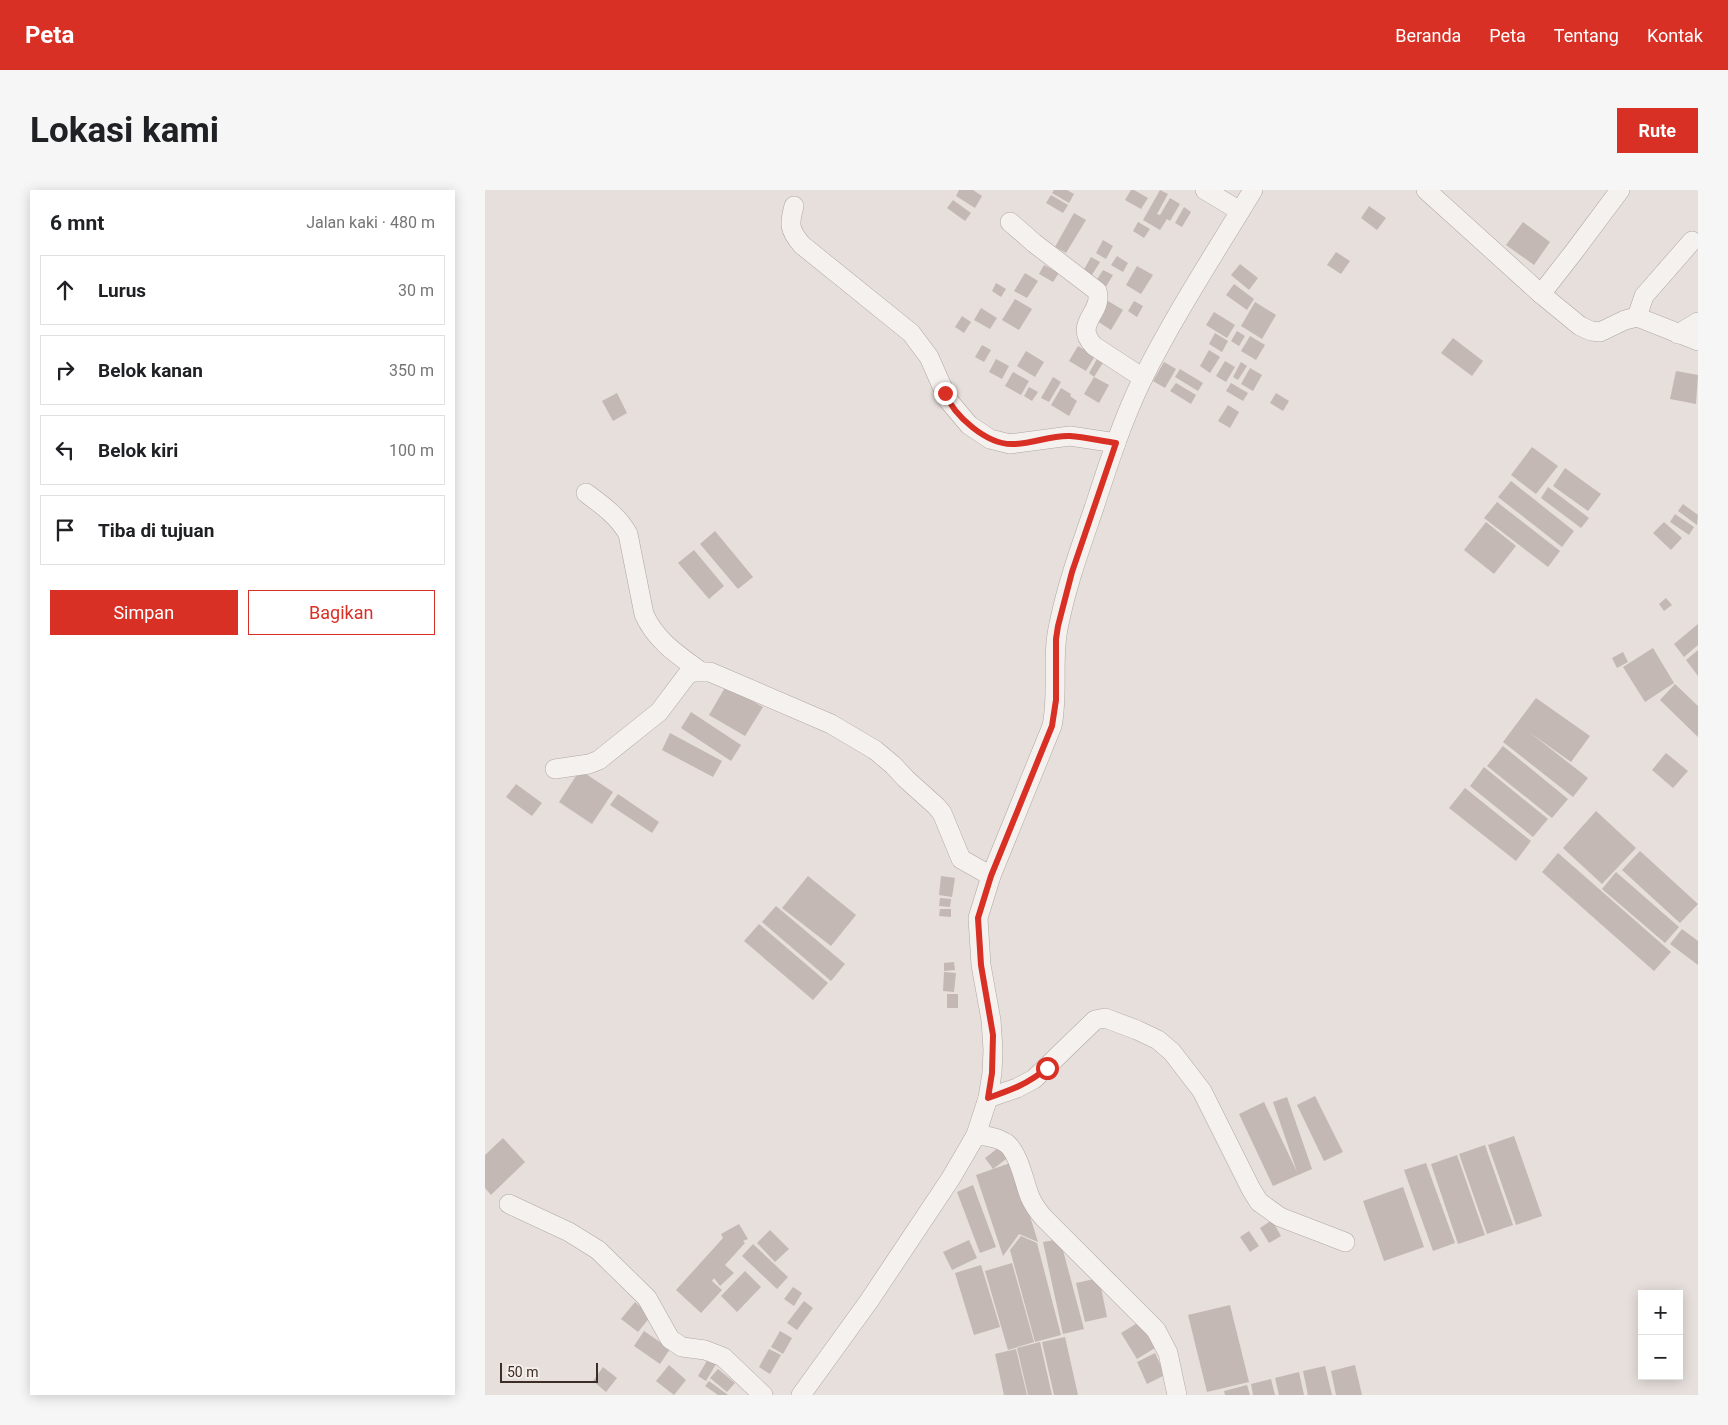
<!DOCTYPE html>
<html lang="id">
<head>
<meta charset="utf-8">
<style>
  body { margin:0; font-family:Roboto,sans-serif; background:#f6f6f6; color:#202124 }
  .controls { position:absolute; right:15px; bottom:15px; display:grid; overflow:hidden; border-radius:0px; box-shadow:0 2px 12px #0003 }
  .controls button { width:45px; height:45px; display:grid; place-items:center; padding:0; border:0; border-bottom:1px solid #e0e0e0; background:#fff; color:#202124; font:25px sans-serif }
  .scale { position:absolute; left:15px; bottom:12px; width:98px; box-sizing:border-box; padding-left:5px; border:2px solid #3d2d25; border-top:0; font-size:14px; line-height:18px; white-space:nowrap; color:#3d2d25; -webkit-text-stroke:4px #f4eeeb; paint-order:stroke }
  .stop { position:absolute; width:15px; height:15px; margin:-11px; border:4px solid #d93025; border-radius:50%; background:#fff }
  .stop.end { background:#d93025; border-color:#fff; box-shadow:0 1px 5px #0008 }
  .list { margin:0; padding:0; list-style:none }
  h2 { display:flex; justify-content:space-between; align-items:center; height:65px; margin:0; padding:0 20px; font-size:21px }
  h2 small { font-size:16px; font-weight:400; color:#757577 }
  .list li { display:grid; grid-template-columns:32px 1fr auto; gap:15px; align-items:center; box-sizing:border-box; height:70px; margin:0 10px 10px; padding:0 10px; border:1px solid #e0e0e0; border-radius:0px }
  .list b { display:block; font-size:19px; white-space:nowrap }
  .list em { font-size:16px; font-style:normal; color:#757577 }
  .actions { display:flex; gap:10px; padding:15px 20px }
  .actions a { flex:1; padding:11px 0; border:1px solid #d93025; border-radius:0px; text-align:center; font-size:18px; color:#d93025 }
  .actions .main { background:#d93025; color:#fff }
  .icon { flex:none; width:28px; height:28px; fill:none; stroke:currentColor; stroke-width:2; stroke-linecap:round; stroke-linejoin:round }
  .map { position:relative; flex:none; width:1213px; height:1205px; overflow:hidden; border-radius:0px }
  header { display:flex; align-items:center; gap:30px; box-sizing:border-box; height:70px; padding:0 25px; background:#d93025; color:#fff }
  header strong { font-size:24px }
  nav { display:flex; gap:28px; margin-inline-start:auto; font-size:18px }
  .intro { display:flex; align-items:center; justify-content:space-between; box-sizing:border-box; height:120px; padding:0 30px }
  h1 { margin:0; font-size:35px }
  .button { padding:12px 22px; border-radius:0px; background:#d93025; color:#fff; font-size:18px; font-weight:700 }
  main { display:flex; gap:30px; padding:0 30px }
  aside { flex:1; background:#fff; border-radius:0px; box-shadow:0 2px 12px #0003 }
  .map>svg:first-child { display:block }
  .building { fill:#c3b8b3 }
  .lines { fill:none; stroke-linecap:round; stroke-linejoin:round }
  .minor-casing { stroke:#b0a6a1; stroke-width:20 }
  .minor { stroke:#f5f1ee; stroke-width:19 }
  .route { stroke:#d93025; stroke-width:6 }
</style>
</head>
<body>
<header>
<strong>Peta</strong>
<nav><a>Beranda</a><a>Peta</a><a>Tentang</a><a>Kontak</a></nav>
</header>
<div class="intro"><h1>Lokasi kami</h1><a class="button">Rute</a></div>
<main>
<aside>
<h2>6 mnt<small>Jalan kaki · 480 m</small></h2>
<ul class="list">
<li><svg class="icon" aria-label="ahead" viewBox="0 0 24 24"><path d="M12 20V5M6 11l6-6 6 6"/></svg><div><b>Lurus</b></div><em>30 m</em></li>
<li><svg class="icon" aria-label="right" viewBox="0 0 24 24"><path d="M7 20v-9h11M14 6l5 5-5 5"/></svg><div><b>Belok kanan</b></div><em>350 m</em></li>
<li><svg class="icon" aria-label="left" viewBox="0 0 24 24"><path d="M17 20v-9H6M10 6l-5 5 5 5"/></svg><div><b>Belok kiri</b></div><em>100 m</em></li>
<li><svg class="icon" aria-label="arrive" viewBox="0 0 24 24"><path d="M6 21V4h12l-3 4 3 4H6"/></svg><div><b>Tiba di tujuan</b></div></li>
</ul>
<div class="actions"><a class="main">Simpan</a><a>Bagikan</a></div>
</aside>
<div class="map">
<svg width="1213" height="1205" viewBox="0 0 1213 1205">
  <rect width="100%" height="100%" fill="#e6dfdc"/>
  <g class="building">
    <polygon points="474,0 488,0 497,6 490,18 471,6"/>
    <polygon points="569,0 582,0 589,4 584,13 567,3"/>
    <polygon points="646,0 649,0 663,8 656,19 640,10"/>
    <polygon points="675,0 683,4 672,24 675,25 685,8 695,14 685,31 682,29 675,40 658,30"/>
    <polygon points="566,5 583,15 578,23 561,13"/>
    <polygon points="468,10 486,23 480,31 462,18"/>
    <polygon points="884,16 901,28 892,40 876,28"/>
    <polygon points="699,17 706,22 697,37 690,33"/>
    <polygon points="589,23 601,30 581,63 570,57"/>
    <polygon points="653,32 665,39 659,48 648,41"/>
    <polygon points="1038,32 1065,52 1049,75 1021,55"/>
    <polygon points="618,50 628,56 621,69 611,63"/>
    <polygon points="851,62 865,71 856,84 842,75"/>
    <polygon points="632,66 643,73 638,82 626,75"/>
    <polygon points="606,67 615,72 605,88 597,83"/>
    <polygon points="755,74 773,88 764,100 746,85"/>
    <polygon points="559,75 574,83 568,92 554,84"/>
    <polygon points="652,76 668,85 656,104 641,95"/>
    <polygon points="618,80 628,85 619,100 609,94"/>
    <polygon points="540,83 553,91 542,108 529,101"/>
    <polygon points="511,93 521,99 516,107 507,101"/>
    <polygon points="749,94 769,109 762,120 741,105"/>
    <polygon points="530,109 547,119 534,140 517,130"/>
    <polygon points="623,111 638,120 626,140 612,131"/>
    <polygon points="649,111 658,116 652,127 643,121"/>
    <polygon points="770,112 791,125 777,149 756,136"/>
    <polygon points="496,118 512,128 505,139 489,130"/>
    <polygon points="729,122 750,135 742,148 721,135"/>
    <polygon points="477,126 486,132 479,143 470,137"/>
    <polygon points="752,141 760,146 754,156 746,151"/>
    <polygon points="730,143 743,151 737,162 724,154"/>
    <polygon points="765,146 780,155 771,170 756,161"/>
    <polygon points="968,148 998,171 987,186 956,163"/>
    <polygon points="497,155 506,160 499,172 490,167"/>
    <polygon points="593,156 610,166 601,181 584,171"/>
    <polygon points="724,160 735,167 725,183 715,176"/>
    <polygon points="541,161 559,172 550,187 532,176"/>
    <polygon points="613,167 619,171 609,187 604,183"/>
    <polygon points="511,169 524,176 517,189 504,182"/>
    <polygon points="740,171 750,177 741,192 731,186"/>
    <polygon points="679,172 691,179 680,198 668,191"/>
    <polygon points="756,172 762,176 753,190 748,187"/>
    <polygon points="765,178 777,185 768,201 756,194"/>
    <polygon points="695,179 718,193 713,201 690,187"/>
    <polygon points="1191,181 1213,185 1211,214 1185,209"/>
    <polygon points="528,182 544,191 536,205 520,196"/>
    <polygon points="568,187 576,192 564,212 556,208"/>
    <polygon points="609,187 624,195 614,213 599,204"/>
    <polygon points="691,193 711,205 706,214 685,201"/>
    <polygon points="746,193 763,203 758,211 741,201"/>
    <polygon points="544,197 553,202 547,211 539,206"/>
    <polygon points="576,198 586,204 585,206 592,211 584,226 566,215"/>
    <polygon points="132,203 142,223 128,231 117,211"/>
    <polygon points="791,203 804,211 798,221 785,213"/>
    <polygon points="743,215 754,222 745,238 733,231"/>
    <polygon points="1047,257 1073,276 1051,304 1026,285"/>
    <polygon points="1080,278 1116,304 1103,321 1068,296"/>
    <polygon points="1026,291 1089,341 1077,357 1013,307"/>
    <polygon points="1063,297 1104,328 1096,338 1056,308"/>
    <polygon points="1012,312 1075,361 1063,377 999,328"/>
    <polygon points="1198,314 1213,325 1212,335 1193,321"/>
    <polygon points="1190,324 1209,337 1204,345 1185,332"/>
    <polygon points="1001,332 1031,356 1009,384 979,360"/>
    <polygon points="1179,332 1197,348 1186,360 1168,343"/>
    <polygon points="230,341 268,387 253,399 215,354"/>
    <polygon points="209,360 239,396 224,409 193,373"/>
    <polygon points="1181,408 1187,415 1179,421 1174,414"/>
    <polygon points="1213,434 1213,455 1199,467 1189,454"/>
    <polygon points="1168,458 1189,493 1160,512 1138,477"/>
    <polygon points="1213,460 1213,486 1201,470"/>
    <polygon points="1138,462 1143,472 1132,478 1127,468"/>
    <polygon points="1190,494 1213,516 1213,547 1175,510"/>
    <polygon points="241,496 278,517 260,546 224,525"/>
    <polygon points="1051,508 1105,546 1086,572 1044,542 1103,588 1088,607 1018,552"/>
    <polygon points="206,522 256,555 246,571 196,538"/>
    <polygon points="185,543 237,571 228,587 177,560"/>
    <polygon points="1018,556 1083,609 1067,628 1002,576"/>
    <polygon points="1181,563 1203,581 1188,598 1167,580"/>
    <polygon points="999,577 1063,629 1048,647 985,596"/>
    <polygon points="95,580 128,602 107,634 74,612"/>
    <polygon points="31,594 57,613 47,626 21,607"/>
    <polygon points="980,598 1046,651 1031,671 964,618"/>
    <polygon points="133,604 174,632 167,643 125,615"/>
    <polygon points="1111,621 1151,658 1117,694 1078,658"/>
    <polygon points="1155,661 1213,714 1195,733 1137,680"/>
    <polygon points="1073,663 1186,762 1169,781 1057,682"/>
    <polygon points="1131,682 1194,737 1180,753 1117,699"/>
    <polygon points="323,686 371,725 346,756 297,718"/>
    <polygon points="456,686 470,688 467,707 454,705"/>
    <polygon points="455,708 466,709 465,717 454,716"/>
    <polygon points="291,716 360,774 346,791 277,732"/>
    <polygon points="455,719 466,719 466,727 454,726"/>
    <polygon points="274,734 343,793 328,810 259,751"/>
    <polygon points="1197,739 1213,751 1213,775 1185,754"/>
    <polygon points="469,772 470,780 459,781 459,773"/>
    <polygon points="459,782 471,783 469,802 458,801"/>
    <rect x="462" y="804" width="11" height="14"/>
    <polygon points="830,906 858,962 839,971 812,915"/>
    <polygon points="802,907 827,979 788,996 754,924 779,912 812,982 788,912"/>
    <polygon points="1029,946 1057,1026 1031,1035 1003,955"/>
    <polygon points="18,948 40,972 6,1005 0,998 0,965"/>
    <polygon points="517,955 525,966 508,979 500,968"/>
    <polygon points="1000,955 1028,1035 1002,1044 974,964"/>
    <polygon points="972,965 1000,1045 973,1054 946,974"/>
    <polygon points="528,972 553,1052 534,1044 518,1066 491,985"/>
    <polygon points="941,973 970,1053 948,1061 919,980"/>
    <polygon points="488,995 511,1057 495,1063 472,1002"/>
    <polygon points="918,997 939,1057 899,1071 878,1011"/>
    <polygon points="787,1030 796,1046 784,1053 775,1038"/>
    <polygon points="254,1034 263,1049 258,1051 260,1053 240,1075 249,1083 235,1096 229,1088 227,1091 237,1100 216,1123 191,1100 238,1048 236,1044"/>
    <polygon points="285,1040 304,1059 290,1072 272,1053"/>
    <polygon points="764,1041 774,1056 765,1062 755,1047"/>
    <polygon points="536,1046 552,1053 576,1145 550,1152 525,1060"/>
    <polygon points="575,1049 599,1139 578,1144 558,1052"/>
    <polygon points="484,1050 492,1068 467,1080 458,1062"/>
    <polygon points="268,1054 303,1087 292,1099 257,1066"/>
    <polygon points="527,1073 549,1152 523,1160 500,1081"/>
    <polygon points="496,1075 515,1137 489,1145 470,1083"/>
    <polygon points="260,1081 276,1097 252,1122 236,1106"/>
    <polygon points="614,1088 622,1127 600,1132 591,1093"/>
    <polygon points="308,1097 317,1103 309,1116 299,1109"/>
    <polygon points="319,1111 328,1118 312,1140 302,1133"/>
    <polygon points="150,1112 166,1126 153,1142 136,1129"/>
    <polygon points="745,1115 764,1192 722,1202 703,1125"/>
    <polygon points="654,1132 670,1158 652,1169 636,1143"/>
    <polygon points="159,1141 185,1159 175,1174 149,1156"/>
    <polygon points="295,1141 307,1148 298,1164 286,1157"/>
    <polygon points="580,1147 593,1205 569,1205 557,1152"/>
    <polygon points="555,1152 567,1205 543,1205 532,1158"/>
    <polygon points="284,1159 296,1165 285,1184 274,1177"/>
    <polygon points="531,1159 542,1205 519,1205 510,1164"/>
    <polygon points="670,1163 680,1185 662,1194 652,1172"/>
    <polygon points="226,1164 234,1169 221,1191 213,1186"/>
    <polygon points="184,1175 201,1190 189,1205 171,1191"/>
    <polygon points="870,1175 877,1205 851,1205 846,1181"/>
    <polygon points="840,1176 847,1205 823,1205 818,1181"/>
    <polygon points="118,1177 132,1188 121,1202 108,1191"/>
    <polygon points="233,1179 250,1193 242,1202 225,1188"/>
    <polygon points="814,1182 819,1205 794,1205 790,1188"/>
    <polygon points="786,1189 790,1205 768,1205 766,1194"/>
    <polygon points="224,1191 243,1205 233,1205 220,1196"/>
    <polygon points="762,1195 765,1205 740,1205 739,1201"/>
  </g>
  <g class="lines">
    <g class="minor-casing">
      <g id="minor">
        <polyline points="720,0 755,21"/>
        <polyline points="941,0 1056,104 1095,136 1106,141 1115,142 1140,130 1152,127 1213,151"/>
        <path d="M309 16C304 34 304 40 317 55L426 143 444 167 463 210 484 235 505 249 525 254 585 246 631 253"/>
        <path d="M525 32 549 53 612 101C619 123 587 133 609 156L658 188"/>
        <polyline points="1056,104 1088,63 1135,0"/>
        <polyline points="1152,127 1159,106 1207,51"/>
        <polyline points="1193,144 1213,132"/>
        <path d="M101 303C117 315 133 326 143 344L159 424C170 450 193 465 215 481"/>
        <polyline points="70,579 104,574 114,570 174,522 202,485 208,482 225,482 346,534 390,560 408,575 421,589 451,616 457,623 476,669 506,686"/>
        <polyline points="503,908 532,898 549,889 610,830 620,828 652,840 673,850 687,862 717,901 766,999 774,1012 795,1027 860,1052"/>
        <path d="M491 945C501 946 512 947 521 953 534 963 539 992 545 1007 548 1014 553 1021 558 1027L671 1140 683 1163 692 1205"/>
        <polyline points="24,1014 84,1042 113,1060 162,1108 185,1149 197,1157 220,1160 238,1167 278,1205"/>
        <path d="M316 1205 384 1111 466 988 491 945 503 908 507 883 508 860 506 830 496 775 493 728 506 686 567 536C574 502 566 467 574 434 582 394 596 356 609 318 623 275 637 231 657 190 690 124 730 63 768 0"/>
      </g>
    </g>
    <use href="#minor" class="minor"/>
  </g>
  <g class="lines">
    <path class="route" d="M460 203C469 226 502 255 528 254 547 254 566 245 585 246 600 247 616 251 631 253L587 382 573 436 571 449V510L567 536 506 686 493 728 496 775 508 845 507 883 503 908C526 900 543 894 562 878"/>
  </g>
</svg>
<div class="controls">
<button>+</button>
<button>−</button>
</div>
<div class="scale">50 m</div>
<div class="stop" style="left:562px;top:878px"></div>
<div class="stop end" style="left:460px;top:203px"></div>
</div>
</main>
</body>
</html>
